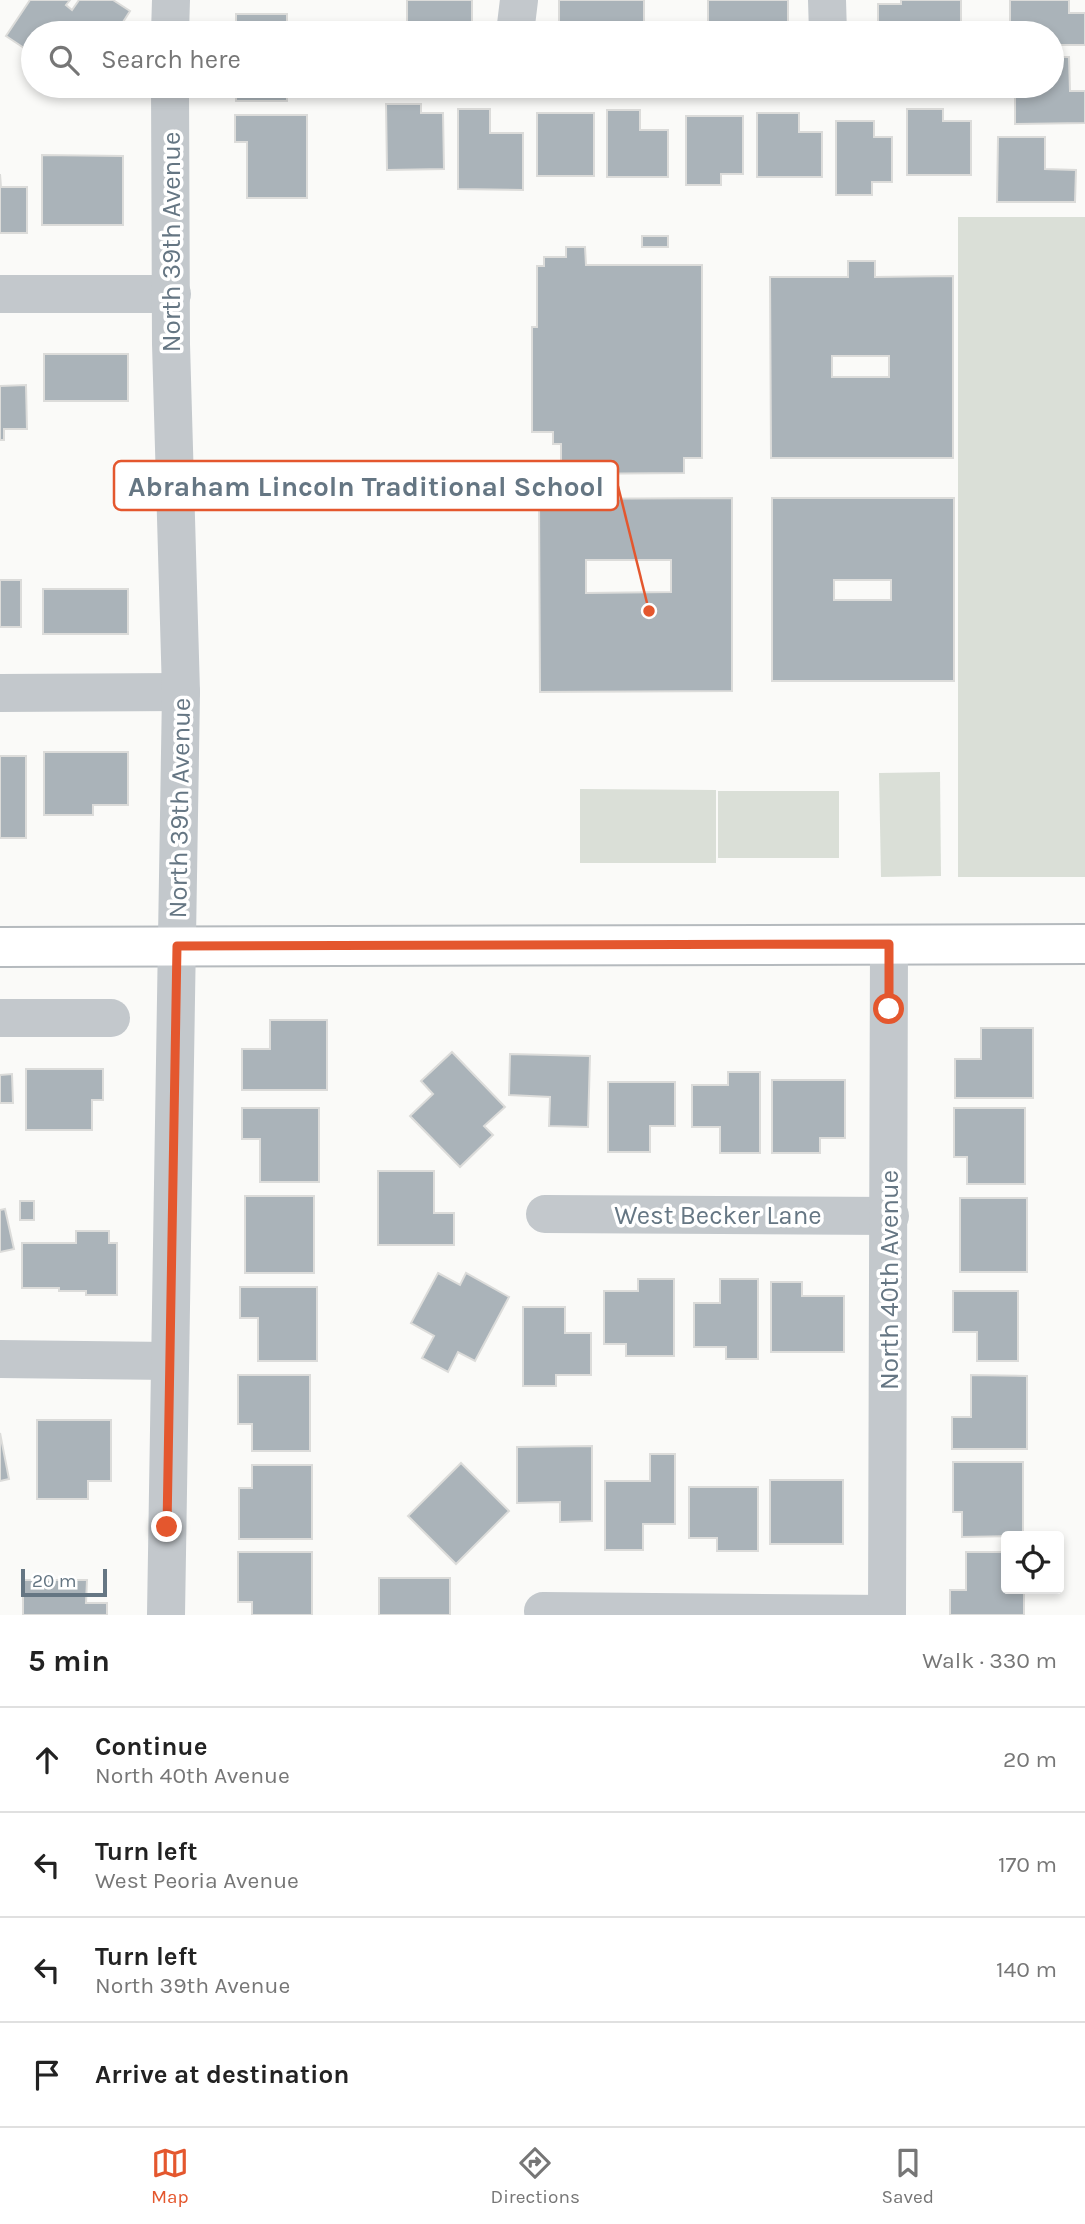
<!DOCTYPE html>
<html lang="en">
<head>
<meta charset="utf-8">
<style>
  body { margin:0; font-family:Karla,sans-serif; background:#f2f2f2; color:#222 }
  .controls { position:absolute; right:21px; bottom:21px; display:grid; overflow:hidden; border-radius:7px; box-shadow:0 4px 10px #0003 }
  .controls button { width:63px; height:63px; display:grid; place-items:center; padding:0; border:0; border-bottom:2px solid #e0e0e0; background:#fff; color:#222; font:35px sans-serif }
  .scale { position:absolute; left:21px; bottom:18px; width:86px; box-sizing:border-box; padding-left:7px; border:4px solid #657683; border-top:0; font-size:19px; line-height:24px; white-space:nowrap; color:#657683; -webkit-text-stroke:5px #fff; paint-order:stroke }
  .stop { position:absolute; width:21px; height:21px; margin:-16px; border:5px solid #e4572e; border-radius:50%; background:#fff }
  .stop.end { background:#e4572e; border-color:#fff; box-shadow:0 2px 7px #0008 }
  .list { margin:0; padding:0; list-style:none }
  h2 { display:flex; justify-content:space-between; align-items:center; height:91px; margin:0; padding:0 28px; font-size:30px }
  h2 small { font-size:23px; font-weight:400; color:#767676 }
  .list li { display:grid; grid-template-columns:46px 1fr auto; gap:21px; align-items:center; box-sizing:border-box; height:105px; padding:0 28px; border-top:2px solid #e0e0e0 }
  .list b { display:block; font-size:26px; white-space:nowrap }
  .list p { margin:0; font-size:23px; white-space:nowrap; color:#767676 }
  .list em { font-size:23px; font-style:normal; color:#767676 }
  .icon { flex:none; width:38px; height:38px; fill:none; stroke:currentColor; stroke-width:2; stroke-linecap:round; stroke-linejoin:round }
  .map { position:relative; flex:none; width:1085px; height:1615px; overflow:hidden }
  .search { position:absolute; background:#fff; box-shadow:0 4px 10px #0003; left:21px; right:21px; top:21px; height:77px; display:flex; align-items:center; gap:18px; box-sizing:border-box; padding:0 24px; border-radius:38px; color:#767676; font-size:26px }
  .sheet { height:511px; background:#fff }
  nav { display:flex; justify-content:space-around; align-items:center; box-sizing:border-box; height:98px; border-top:2px solid #e0e0e0; background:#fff; font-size:19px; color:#767676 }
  nav a { display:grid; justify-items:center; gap:4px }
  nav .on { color:#e4572e }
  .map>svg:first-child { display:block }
  .green { fill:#dadfd7 }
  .building { fill:#aab3b9; stroke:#dcdcda; stroke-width:2; fill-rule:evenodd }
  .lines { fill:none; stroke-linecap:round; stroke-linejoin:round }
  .major-casing { stroke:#b5babe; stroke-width:42 }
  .minor { stroke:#c3c8cc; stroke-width:38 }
  .major { stroke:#fff; stroke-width:38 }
  .route { stroke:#e4572e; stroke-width:9 }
  .labels { text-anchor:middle; stroke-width:7; stroke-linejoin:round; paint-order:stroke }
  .street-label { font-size:26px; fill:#657683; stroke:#fff }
  .leader { fill:none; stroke:#e4572e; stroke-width:2.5 }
  .callout-dot { fill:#e4572e; stroke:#fff; stroke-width:2.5 }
  .callout { fill:#fff; stroke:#e4572e; stroke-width:2.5 }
  .callout-label { font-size:28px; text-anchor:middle; font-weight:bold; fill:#657683 }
</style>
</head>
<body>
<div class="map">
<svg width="1085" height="1615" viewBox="0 0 1085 1615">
  <rect width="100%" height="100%" fill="#fafaf8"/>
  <g class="green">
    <rect x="958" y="217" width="127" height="660"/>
    <polygon points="940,772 941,876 881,877 879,773"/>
    <polygon points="580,789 716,790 716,863 580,863"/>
    <rect x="718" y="791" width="121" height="67"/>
  </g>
  <g class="building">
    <polygon points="30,0 70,0 66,5 72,10 79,0 113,0 130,11 116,33 33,33 33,54 6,36"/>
    <polygon points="407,0 472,0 472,23 456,23 456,33 407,33"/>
    <polygon points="559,0 644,0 644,32 559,31"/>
    <rect x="708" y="0" width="80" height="31"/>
    <polygon points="901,0 961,0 961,33 878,33 878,4 901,4"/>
    <polygon points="1010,0 1069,0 1069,13 1085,13 1085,45 1052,45 1052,33 1010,33"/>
    <rect x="236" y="14" width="51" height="19"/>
    <polygon points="1052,57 1069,57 1070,91 1085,91 1085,123 1015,124 1015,86 1052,86"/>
    <rect x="236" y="86" width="51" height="15"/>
    <polygon points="386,104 421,104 421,113 443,113 444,169 387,170"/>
    <polygon points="458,109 490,109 490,133 523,133 523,190 458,189"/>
    <polygon points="907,109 943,109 943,121 971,121 971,175 907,175"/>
    <polygon points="607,110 640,110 640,130 668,130 668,177 607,177"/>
    <rect x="537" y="113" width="57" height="63"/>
    <polygon points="757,113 799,113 799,132 822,132 822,177 757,177"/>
    <polygon points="235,115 307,115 307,198 247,198 247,142 235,142"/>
    <polygon points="686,116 743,116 743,174 721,174 721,185 686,185"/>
    <polygon points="836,121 874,121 874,137 892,137 892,182 872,182 872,195 836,195"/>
    <polygon points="998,137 1045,137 1045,169 1076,170 1075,202 997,202"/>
    <polygon points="42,155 123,156 123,225 42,225"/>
    <polygon points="0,174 1,187 27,187 27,233 0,233"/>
    <rect x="642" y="236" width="26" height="11"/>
    <polygon points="566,247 585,247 586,265 702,265 702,458 684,458 684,473 561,474 561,444 553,444 553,432 532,432 532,327 537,327 537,266 544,266 544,257 566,257"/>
    <path d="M848 261H875V277L953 276V458H771L770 277H848ZM832 356H889V377H832Z"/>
    <rect x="44" y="354" width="84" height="47"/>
    <polygon points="26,385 27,429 4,429 4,440 0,440 0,386"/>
    <path d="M732 498V691L540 692 539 499ZM586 560H671V592L586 593Z"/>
    <path d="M772 498H954V681H772ZM834 580H891V600H834Z"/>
    <rect x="0" y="580" width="21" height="47"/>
    <rect x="43" y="589" width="85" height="45"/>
    <polygon points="44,752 128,752 128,805 93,805 93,815 44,815"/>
    <rect x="0" y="756" width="26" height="82"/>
    <polygon points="270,1020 327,1020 327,1090 242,1090 242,1049 270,1049"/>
    <polygon points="981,1028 1033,1028 1033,1098 955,1098 955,1059 981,1059"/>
    <polygon points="452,1052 505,1107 484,1126 493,1135 460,1167 410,1116 433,1094 421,1081"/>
    <polygon points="510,1054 590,1056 588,1127 549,1126 550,1097 509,1095"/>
    <polygon points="26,1069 103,1069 103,1100 92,1100 92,1130 26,1130"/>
    <polygon points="728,1072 760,1072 760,1153 720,1153 720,1127 692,1127 692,1085 728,1085"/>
    <polygon points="12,1074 13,1103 0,1103 0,1075"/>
    <polygon points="772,1080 845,1080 845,1138 820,1138 820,1153 772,1153"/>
    <polygon points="608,1082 675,1082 675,1126 650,1126 650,1152 608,1152"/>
    <polygon points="242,1108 319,1108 319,1182 260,1182 260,1139 242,1139"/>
    <polygon points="954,1108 1025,1108 1025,1184 967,1184 967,1157 954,1157"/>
    <polygon points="378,1171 434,1171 434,1213 454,1213 454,1245 378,1245"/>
    <rect x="245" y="1196" width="69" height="77"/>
    <rect x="960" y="1198" width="67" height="74"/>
    <rect x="20" y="1201" width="14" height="19"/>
    <polygon points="5,1209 14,1249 0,1252 0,1210"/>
    <polygon points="76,1231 109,1231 109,1243 117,1243 117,1295 86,1295 86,1291 59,1291 59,1288 22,1288 22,1243 76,1243"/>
    <polygon points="438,1273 460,1285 466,1273 509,1297 475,1361 458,1352 448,1372 422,1358 434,1336 411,1323"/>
    <polygon points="638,1279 674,1279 674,1356 626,1356 626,1344 604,1344 604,1291 638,1291"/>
    <polygon points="720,1279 758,1279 758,1359 726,1359 726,1347 694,1347 694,1303 720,1303"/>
    <polygon points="771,1282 802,1282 802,1296 844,1296 844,1352 771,1352"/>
    <polygon points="240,1287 317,1287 317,1361 258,1361 258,1318 240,1318"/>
    <polygon points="953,1291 1018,1291 1018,1361 977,1361 977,1332 953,1332"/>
    <polygon points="523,1307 565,1307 565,1333 591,1333 591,1375 556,1375 556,1386 523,1386"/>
    <polygon points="238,1375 310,1375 310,1451 252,1451 252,1424 238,1424"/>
    <polygon points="971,1375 1027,1376 1027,1449 952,1449 952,1417 971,1417"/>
    <polygon points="37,1420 111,1420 111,1481 88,1481 88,1499 37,1499"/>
    <polygon points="0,1433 9,1479 0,1481"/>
    <polygon points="592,1446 592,1521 560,1522 560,1502 517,1503 517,1447"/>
    <polygon points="650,1454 675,1454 675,1524 643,1524 643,1550 605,1550 605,1481 650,1481"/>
    <polygon points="953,1462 1023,1462 1023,1536 962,1537 962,1512 953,1512"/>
    <polygon points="461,1463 509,1511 456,1564 408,1516"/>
    <polygon points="252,1465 312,1465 312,1539 239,1539 239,1488 252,1488"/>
    <rect x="770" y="1480" width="73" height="64"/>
    <polygon points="689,1487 758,1487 758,1551 717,1551 717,1538 689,1538"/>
    <polygon points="238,1552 312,1552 312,1615 252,1615 252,1602 238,1602"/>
    <polygon points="966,1552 1006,1552 1006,1589 1024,1589 1024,1615 950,1615 950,1590 966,1590"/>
    <rect x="379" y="1578" width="71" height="37"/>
    <polygon points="23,1580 87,1580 86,1603 107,1603 107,1615 23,1615"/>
  </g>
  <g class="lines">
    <g class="major-casing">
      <polyline id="major" points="0,947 1085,944"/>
    </g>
    <g class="minor">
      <polyline points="827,0 828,33"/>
      <polyline points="170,33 171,0"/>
      <polyline points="515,33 519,0"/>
      <polyline points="0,294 172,294"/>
      <polyline points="0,693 181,692"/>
      <polyline points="0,1018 111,1018"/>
      <polyline points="545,1214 890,1216"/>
      <polyline points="0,1359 169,1361"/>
      <polyline points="543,1611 887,1614"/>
      <polyline points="166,1615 181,692 171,344 170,86"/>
      <polyline points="887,1615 889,945"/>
    </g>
    <use href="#major" class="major"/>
  </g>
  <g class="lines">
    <polyline class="route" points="167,1527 177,946 889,944 889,1009"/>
  </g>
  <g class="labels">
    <g class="street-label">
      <text transform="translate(171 242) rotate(-90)" y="9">North 39th Avenue</text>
      <text transform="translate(179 808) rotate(-89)" y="9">North 39th Avenue</text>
      <text x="718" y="1224">West Becker Lane</text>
      <text transform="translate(889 1280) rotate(-90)" y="9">North 40th Avenue</text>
    </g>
  </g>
  <path class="leader" d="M649 611L618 486"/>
  <circle class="callout-dot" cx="649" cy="611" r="7"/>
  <rect class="callout" x="114" y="461" width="504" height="49" rx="7"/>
  <g class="callout-label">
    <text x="366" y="496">Abraham Lincoln Traditional School</text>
  </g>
</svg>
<div class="controls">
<button><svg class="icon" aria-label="locate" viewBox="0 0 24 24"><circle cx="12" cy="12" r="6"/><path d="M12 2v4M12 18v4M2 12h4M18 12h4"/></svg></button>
</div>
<div class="scale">20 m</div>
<div class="stop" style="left:889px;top:1009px"></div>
<div class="stop end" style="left:167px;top:1527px"></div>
<div class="search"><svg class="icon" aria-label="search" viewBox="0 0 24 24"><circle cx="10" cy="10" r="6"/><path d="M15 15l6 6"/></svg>Search here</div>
</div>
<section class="sheet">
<h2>5 min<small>Walk · 330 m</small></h2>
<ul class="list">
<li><svg class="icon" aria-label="ahead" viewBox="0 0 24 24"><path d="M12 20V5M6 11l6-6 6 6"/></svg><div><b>Continue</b><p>North 40th Avenue</p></div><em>20 m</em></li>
<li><svg class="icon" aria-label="left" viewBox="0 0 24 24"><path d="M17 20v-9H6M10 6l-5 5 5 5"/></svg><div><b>Turn left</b><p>West Peoria Avenue</p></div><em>170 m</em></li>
<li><svg class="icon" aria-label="left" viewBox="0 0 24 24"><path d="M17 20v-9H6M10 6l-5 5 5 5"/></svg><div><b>Turn left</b><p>North 39th Avenue</p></div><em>140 m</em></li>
<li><svg class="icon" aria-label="arrive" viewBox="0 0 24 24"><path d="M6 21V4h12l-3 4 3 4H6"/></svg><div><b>Arrive at destination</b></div></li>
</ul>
</section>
<nav>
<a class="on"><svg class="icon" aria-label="map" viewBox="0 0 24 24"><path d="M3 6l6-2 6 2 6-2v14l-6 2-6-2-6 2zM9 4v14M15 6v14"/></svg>Map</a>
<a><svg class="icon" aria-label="directions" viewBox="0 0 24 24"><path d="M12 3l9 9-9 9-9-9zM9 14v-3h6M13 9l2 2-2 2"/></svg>Directions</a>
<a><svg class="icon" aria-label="saved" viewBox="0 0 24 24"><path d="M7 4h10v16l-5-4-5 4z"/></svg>Saved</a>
</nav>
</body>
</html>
